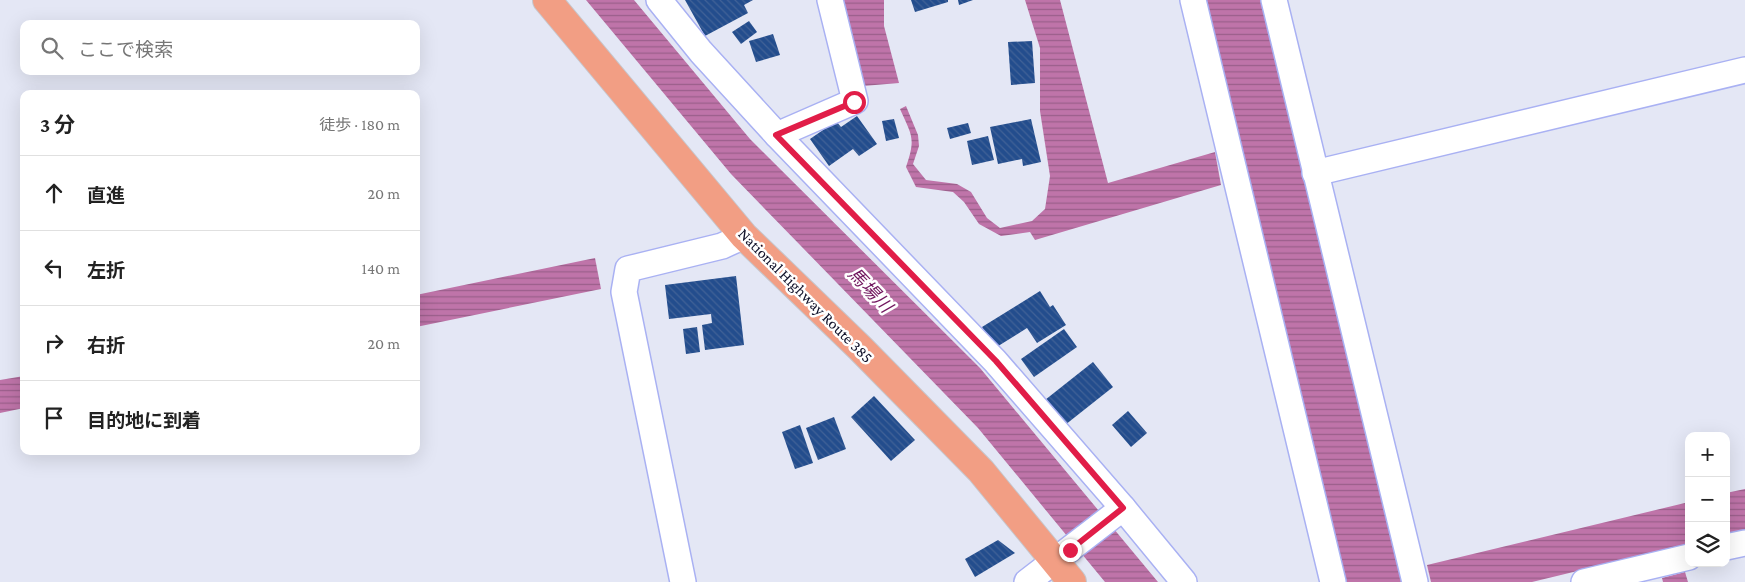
<!DOCTYPE html>
<html lang="ja">
<head>
<meta charset="utf-8">
<style>
  body { margin:0; font-family:"Crimson Pro","Noto Sans JP",serif; background:#f6f6f6; color:#222 }
  .controls { position:absolute; right:15px; bottom:15px; display:grid; overflow:hidden; border-radius:10px; box-shadow:0 5px 20px #0002 }
  .controls button { width:45px; height:45px; display:grid; place-items:center; padding:0; border:0; border-bottom:1px solid #e0e0e0; background:#fff; color:#222; font:25px sans-serif }
  .stop { position:absolute; width:15px; height:15px; margin:-11px; border:4px solid #e11d48; border-radius:50%; background:#fff }
  .stop.end { background:#e11d48; border-color:#fff; box-shadow:0 1px 5px #0008 }
  .list { margin:0; padding:0; list-style:none }
  h2 { display:flex; justify-content:space-between; align-items:center; height:65px; margin:0; padding:0 20px; font-size:21px }
  h2 small { font-size:16px; font-weight:400; color:#767676 }
  .list li { display:grid; grid-template-columns:32px 1fr auto; gap:15px; align-items:center; box-sizing:border-box; height:75px; padding:0 20px; border-top:1px solid #e0e0e0 }
  .list b { display:block; font-size:19px; white-space:nowrap }
  .list em { font-size:16px; font-style:normal; color:#767676 }
  .icon { flex:none; width:28px; height:28px; fill:none; stroke:currentColor; stroke-width:2; stroke-linecap:round; stroke-linejoin:round }
  .map { position:relative; flex:none; width:1745px; height:582px; overflow:hidden }
  .search { position:absolute; background:#fff; box-shadow:0 5px 20px #0002; left:20px; top:20px; width:400px; height:55px; display:flex; align-items:center; gap:12px; box-sizing:border-box; padding:0 18px; border-radius:10px; color:#767676; font-size:19px }
  .panel { position:absolute; background:#fff; box-shadow:0 5px 20px #0002; left:20px; top:90px; width:400px; height:365px; border-radius:10px }
  .map>svg:first-child { display:block }
  .water { fill:url(#water-rules) }
  .building { fill:url(#building-back-hatch) }
  .lines { fill:none; stroke-linecap:round; stroke-linejoin:round }
  .street-casing { stroke:#a9b1f3; stroke-width:28 }
  .highway-casing { stroke:#c6c6cc; stroke-width:30 }
  .street { stroke:#fff; stroke-width:25 }
  .highway { stroke:#f29e84; stroke-width:28 }
  .route { stroke:#e11d48; stroke-width:6 }
  .labels { text-anchor:middle; stroke-width:5; stroke-linejoin:round; paint-order:stroke }
  .street-label { font-size:16px; fill:#101129; stroke:#fff }
  .water-label { font-size:18px; font-style:italic; fill:#70155d; stroke:#fff }
</style>
</head>
<body>
<div class="map">
<svg width="1745" height="582" viewBox="0 0 1745 582">
  <defs>
    <pattern id="water-rules" width="6" height="5" patternUnits="userSpaceOnUse" patternTransform="scale(1.25)"><rect width="6" height="5" fill="#bf74a9"/><path d="M0 2.5h6" fill="none" stroke="#9a5e8a"/></pattern>
    <pattern id="building-back-hatch" width="6" height="6" patternUnits="userSpaceOnUse" patternTransform="scale(1.25)"><rect width="6" height="6" fill="#234d8d"/><path d="M-1 5l2 2M0 0l6 6M5-1l2 2" fill="none" stroke="#416297"/></pattern>
  </defs>
  <rect width="100%" height="100%" fill="#e4e7f5"/>
  <g class="water">
    <polygon points="586,0 634,0 750,139 980,368 1158,582 1105,582 978,428 731,174"/>
    <polygon points="843,0 884,0 884,26 899,83 863,86"/>
    <path d="M1025 0H1060L1108 183 1215 152 1221 185 1035 240 1030 232 1001 236 979 224 964 202 953 192 916 187 906 167C916 138 912 136 900 109L906 106 918 135 919 146 913 164 926 180 957 184 971 192 987 218 1000 228 1032 221 1045 209 1050 176 1040 111V48Z"/>
    <polygon points="1204,0 1262,0 1403,582 1345,582"/>
    <polygon points="595,258 601,289 416,327 416,295"/>
    <polygon points="24,376 24,408 0,413 0,380"/>
    <polygon points="1745,489 1745,531 1726,535 1726,493"/>
    <polygon points="1689,502 1689,544 1532,582 1431,582 1427,565"/>
    <polygon points="1685,572 1688,582 1663,582 1662,578"/>
  </g>
  <g class="building">
    <polygon points="685,0 753,0 744,5 748,13 705,36"/>
    <polygon points="911,0 948,0 948,2 915,12"/>
    <polygon points="958,0 973,0 959,5"/>
    <polygon points="749,21 757,32 741,44 732,32"/>
    <polygon points="773,34 780,55 756,62 749,41"/>
    <polygon points="1032,41 1035,83 1011,85 1008,42"/>
    <polygon points="857,116 877,144 859,156 853,149 829,166 810,139 836,121 841,127"/>
    <polygon points="894,119 899,138 886,141 882,121"/>
    <polygon points="1031,119 1041,162 1023,166 1022,159 998,164 990,127"/>
    <polygon points="968,123 971,133 950,139 947,128"/>
    <polygon points="988,136 994,160 972,165 967,141"/>
    <polygon points="736,276 744,345 705,350 702,325 712,323 711,314 669,319 665,285"/>
    <polygon points="1040,291 1050,307 1053,305 1066,325 1037,343 1027,328 995,348 982,327"/>
    <polygon points="697,327 700,352 686,354 683,329"/>
    <polygon points="1064,329 1077,347 1034,377 1021,359"/>
    <polygon points="1093,362 1113,387 1065,425 1045,400"/>
    <polygon points="874,396 915,440 891,461 851,417"/>
    <polygon points="1128,411 1147,433 1131,447 1112,425"/>
    <polygon points="834,417 846,449 818,460 806,428"/>
    <polygon points="800,425 813,463 795,469 782,432"/>
    <polygon points="998,540 1015,553 975,577 965,559"/>
  </g>
  <g class="lines">
    <g class="street-casing">
      <g id="street">
        <polyline points="659,0 701,52 777,135 995,361 1123,508 1184,582"/>
        <polyline points="1193,0 1333,582"/>
        <polyline points="1274,0 1415,582"/>
        <polyline points="777,135 855,101 830,0"/>
        <polyline points="1315,173 1745,70"/>
        <polyline points="1726,547 1745,543"/>
        <polyline points="683,582 624,292 628,269 722,246 744,236"/>
        <polyline points="1027,582 1123,508"/>
        <polyline points="1584,582 1689,557"/>
      </g>
    </g>
    <g class="highway-casing">
      <polyline id="highway" points="547,0 744,236 860,348 981,471 1072,582"/>
    </g>
    <use href="#street" class="street"/>
    <use href="#highway" class="highway"/>
  </g>
  <g class="lines">
    <polyline class="route" points="854,102 776,135 996,361 1123,508 1070,550"/>
  </g>
  <g class="labels">
    <g class="street-label">
      <text transform="translate(806 295) rotate(45)" y="6">National Highway Route 385</text>
    </g>
    <g class="water-label">
      <text transform="translate(870 290) rotate(46)" y="6">馬場川</text>
    </g>
  </g>
</svg>
<div class="controls">
<button>+</button>
<button>−</button>
<button><svg class="icon" aria-label="layers" viewBox="0 0 24 24"><path d="M12 4l9 5-9 5-9-5zM3 14l9 5 9-5"/></svg></button>
</div>
<div class="stop" style="left:854px;top:102px"></div>
<div class="stop end" style="left:1070px;top:550px"></div>
<div class="search"><svg class="icon" aria-label="search" viewBox="0 0 24 24"><circle cx="10" cy="10" r="6"/><path d="M15 15l6 6"/></svg>ここで検索</div>
<section class="panel">
<h2>3 分<small>徒歩 · 180 m</small></h2>
<ul class="list">
<li><svg class="icon" aria-label="ahead" viewBox="0 0 24 24"><path d="M12 20V5M6 11l6-6 6 6"/></svg><div><b>直進</b></div><em>20 m</em></li>
<li><svg class="icon" aria-label="left" viewBox="0 0 24 24"><path d="M17 20v-9H6M10 6l-5 5 5 5"/></svg><div><b>左折</b></div><em>140 m</em></li>
<li><svg class="icon" aria-label="right" viewBox="0 0 24 24"><path d="M7 20v-9h11M14 6l5 5-5 5"/></svg><div><b>右折</b></div><em>20 m</em></li>
<li><svg class="icon" aria-label="arrive" viewBox="0 0 24 24"><path d="M6 21V4h12l-3 4 3 4H6"/></svg><div><b>目的地に到着</b></div></li>
</ul>
</section>
</div>
</body>
</html>
